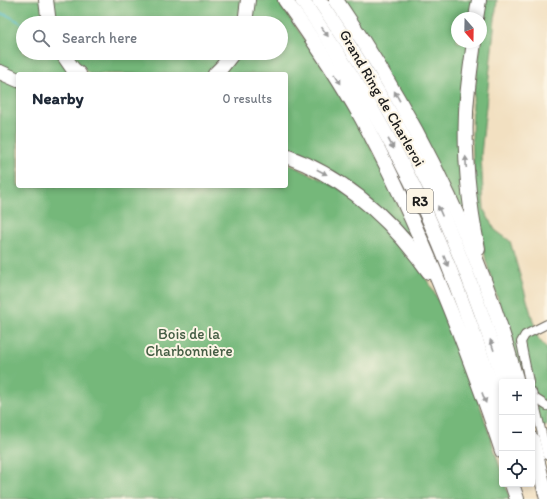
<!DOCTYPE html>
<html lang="en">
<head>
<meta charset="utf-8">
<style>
  body { margin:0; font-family:Itim,sans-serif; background:#f6f6f7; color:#1f2937 }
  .controls { position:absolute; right:12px; bottom:12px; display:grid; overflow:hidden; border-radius:4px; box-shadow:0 2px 6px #0003 }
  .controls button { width:36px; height:36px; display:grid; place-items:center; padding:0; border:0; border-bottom:1px solid #e0e1e3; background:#fff; color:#1f2937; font:20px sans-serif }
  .compass { position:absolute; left:451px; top:12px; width:36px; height:36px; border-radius:50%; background:#fff; box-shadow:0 2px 6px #0003; rotate:160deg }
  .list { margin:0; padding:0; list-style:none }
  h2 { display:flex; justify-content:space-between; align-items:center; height:52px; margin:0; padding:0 16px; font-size:17px }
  h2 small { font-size:13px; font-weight:400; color:#747a83 }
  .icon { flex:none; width:22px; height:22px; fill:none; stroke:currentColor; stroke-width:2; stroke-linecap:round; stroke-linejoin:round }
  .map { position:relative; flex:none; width:547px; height:499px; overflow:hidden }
  .search { position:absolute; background:#fff; box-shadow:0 2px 6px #0003; left:16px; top:16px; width:272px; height:44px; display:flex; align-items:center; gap:10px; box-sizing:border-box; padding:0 14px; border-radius:22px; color:#747a83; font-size:15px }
  .panel { position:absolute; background:#fff; box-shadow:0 2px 6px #0003; left:16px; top:72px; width:272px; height:116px; border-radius:4px }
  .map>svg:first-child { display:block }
  .forest { fill:#75b87a; stroke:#486a4b }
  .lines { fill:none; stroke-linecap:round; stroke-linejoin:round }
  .stream { stroke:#4db9c8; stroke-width:2 }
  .minor-casing { stroke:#676156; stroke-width:10 }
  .motorway-casing { stroke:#676156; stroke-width:16 }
  .minor { stroke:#fff; stroke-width:8 }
  .motorway { stroke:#fff; stroke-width:14 }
  .oneway { fill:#999 }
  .labels { text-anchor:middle; stroke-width:4; stroke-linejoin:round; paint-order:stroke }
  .shield { fill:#fcf5e5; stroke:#5f5d58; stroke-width:1 }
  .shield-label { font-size:14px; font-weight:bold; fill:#1c1c1c }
  .street-label { font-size:15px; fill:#1c1c1c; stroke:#fcf5e5 }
  .park-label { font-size:15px; fill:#455d44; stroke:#fcf5e5 }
</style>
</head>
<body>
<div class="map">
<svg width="547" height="499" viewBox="0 0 547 499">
  <rect width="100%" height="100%" fill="#fcf5e5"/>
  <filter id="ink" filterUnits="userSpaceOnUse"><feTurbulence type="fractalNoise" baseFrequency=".025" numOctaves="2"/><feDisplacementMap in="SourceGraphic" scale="8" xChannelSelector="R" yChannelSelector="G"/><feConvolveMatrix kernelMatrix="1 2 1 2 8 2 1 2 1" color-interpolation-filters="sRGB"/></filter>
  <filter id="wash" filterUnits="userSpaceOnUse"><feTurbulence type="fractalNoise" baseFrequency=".012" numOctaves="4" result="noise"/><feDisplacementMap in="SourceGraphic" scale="16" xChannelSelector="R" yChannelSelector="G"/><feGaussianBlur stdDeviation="0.9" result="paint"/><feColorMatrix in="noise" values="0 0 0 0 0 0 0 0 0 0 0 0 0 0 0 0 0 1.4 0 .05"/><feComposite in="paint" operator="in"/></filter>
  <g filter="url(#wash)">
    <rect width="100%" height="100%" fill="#f2e0c1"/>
    <g class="forest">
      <polygon points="0,0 43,0 45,23 23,23 23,53 57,53 73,74 18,74 0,68"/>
      <polygon points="52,0 241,0 239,23 55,23"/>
      <path d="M251 0H277C310 46 343 94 369 144 388 181 405 219 423 257L406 237 286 153V74H220L237 53H281V23H248Z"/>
      <polygon points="343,0 475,0 473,18 457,18 457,42 470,42 465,220"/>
      <polygon points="486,0 497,0 481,155 484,210 495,230 510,241 538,338 547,349 547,426 535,429 532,417 532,382 523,382 486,261 475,203 472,135 473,100"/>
      <polygon points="69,53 226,53 213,68 206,74 89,74 73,59"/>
      <path d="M0 78 18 86V186H286V163C306 172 327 181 345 194 375 215 402 243 423 274 440 299 451 328 462 356 477 395 490 434 502 474V484H505L510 499H0Z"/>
    </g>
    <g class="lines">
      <g class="stream">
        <polyline points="0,14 7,15 23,24"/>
        <polyline points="190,23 197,20"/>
      </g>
    </g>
  </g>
  <g filter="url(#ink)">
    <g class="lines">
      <g class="minor-casing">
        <g id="minor">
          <polyline points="529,382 521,342 525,335 547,324"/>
          <polyline points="532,392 547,455"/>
          <polyline points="533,397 547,406"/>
        </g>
      </g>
      <g class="motorway-casing">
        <g id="motorway">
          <polyline points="46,0 49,23"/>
          <path d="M285 0C312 38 338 76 361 117 399 186 430 258 459 332 474 371 489 411 502 451"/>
          <path d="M302 0C347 65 388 132 422 204 454 273 479 346 502 419"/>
          <path d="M319 0C362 63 402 129 435 198 462 257 485 320 504 382"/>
          <path d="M336 0C416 117 480 245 517 382"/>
          <polyline points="476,18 479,0"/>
          <polyline points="245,23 248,0"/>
          <path d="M474 42C471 65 467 89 466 112 464 158 469 204 478 249"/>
          <polyline points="62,53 73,69 79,74"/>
          <polyline points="0,72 18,80"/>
          <polyline points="215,74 222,67 233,53"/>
          <path d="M286 156C347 178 392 220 429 272"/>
          <polyline points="532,439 547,499"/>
          <polyline points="512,484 517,499"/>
        </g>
      </g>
      <use href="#minor" class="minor"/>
      <use href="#motorway" class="motorway"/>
    </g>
    <defs><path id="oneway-solid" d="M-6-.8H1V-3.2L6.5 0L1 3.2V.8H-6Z"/></defs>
    <g class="oneway">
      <use href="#oneway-solid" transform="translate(325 32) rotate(55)"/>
      <use href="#oneway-solid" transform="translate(338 79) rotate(59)"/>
      <use href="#oneway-solid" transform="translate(397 96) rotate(-119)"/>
      <use href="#oneway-solid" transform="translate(391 144) rotate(61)"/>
      <use href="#oneway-solid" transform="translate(466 162) rotate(-93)"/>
      <use href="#oneway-solid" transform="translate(322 172) rotate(28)"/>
      <use href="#oneway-solid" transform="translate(440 211) rotate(-113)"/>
      <use href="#oneway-solid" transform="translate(446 261) rotate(68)"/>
      <use href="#oneway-solid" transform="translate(492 345) rotate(-109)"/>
      <use href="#oneway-solid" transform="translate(484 398) rotate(70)"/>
    </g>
  </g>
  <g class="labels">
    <rect class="shield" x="407" y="189" width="26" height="24" rx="3"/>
    <g class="shield-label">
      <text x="420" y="206">R3</text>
    </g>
    <g class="street-label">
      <text transform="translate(382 98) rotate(60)" y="5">Grand Ring de Charleroi</text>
    </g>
    <g class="park-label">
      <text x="189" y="339">Bois de la<tspan x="189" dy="17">Charbonnière</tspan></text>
    </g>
  </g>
</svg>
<div class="controls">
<button>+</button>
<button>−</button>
<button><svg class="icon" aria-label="locate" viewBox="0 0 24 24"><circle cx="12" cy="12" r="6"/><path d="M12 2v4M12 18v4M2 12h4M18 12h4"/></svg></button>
</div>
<svg class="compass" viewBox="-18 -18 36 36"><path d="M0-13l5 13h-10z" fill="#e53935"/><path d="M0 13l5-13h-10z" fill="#747a83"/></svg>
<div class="search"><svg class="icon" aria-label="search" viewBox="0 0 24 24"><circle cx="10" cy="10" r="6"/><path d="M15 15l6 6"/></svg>Search here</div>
<section class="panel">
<h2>Nearby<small>0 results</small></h2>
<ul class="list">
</ul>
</section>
</div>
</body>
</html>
